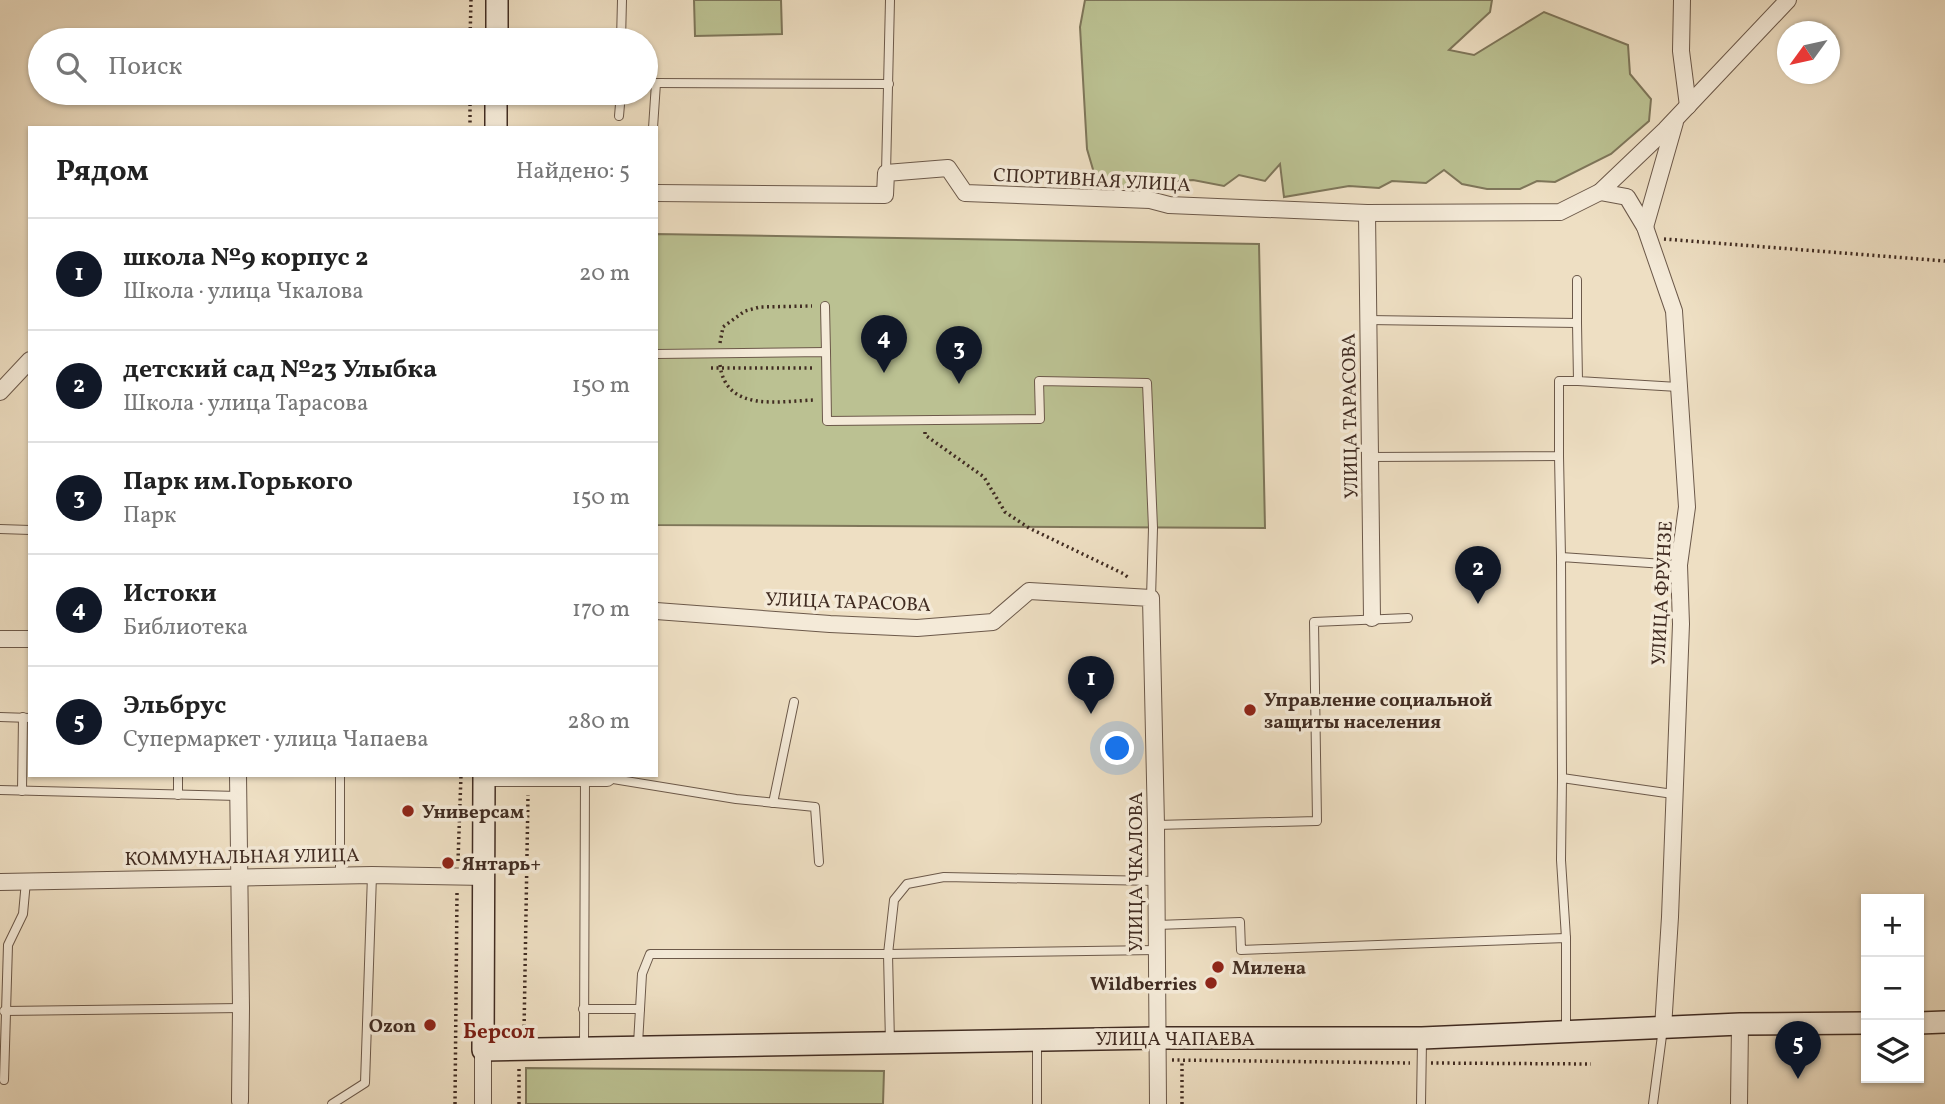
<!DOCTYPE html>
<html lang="ru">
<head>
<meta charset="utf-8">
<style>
  body { margin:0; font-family:Vollkorn,serif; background:#f2f2f2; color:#222 }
  .controls { position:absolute; right:21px; bottom:21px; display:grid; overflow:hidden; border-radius:0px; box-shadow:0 2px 5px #0004 }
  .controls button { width:63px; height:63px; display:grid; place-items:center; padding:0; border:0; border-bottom:2px solid #e0e0e0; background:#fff; color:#222; font:35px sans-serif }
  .compass { position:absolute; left:1777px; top:21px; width:63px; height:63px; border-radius:50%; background:#fff; box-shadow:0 2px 5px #0004; rotate:237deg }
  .you { position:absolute; left:1118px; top:749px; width:24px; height:24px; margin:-18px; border:5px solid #fff; border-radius:50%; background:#1a73e8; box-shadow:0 0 0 10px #1a73e833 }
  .badge { display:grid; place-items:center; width:46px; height:46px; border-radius:50%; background:#111827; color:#fff; font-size:23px; font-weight:700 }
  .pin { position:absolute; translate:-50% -58px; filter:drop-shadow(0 2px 4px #0008) }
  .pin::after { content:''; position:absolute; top:37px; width:24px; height:21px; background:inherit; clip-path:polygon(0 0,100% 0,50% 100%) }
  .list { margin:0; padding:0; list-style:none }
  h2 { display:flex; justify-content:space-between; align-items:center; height:91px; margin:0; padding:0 28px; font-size:30px }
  h2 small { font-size:23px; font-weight:400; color:#767676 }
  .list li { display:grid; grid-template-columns:46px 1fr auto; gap:21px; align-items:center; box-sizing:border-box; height:112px; padding:0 28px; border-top:2px solid #e0e0e0 }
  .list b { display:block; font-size:26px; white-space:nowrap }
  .list p { margin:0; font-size:23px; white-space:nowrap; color:#767676 }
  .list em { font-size:23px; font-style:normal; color:#767676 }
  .icon { flex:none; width:38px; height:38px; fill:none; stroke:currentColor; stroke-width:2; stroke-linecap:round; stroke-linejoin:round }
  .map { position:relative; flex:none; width:1945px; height:1104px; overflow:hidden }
  .search { position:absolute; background:#fff; box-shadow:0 2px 5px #0004; left:28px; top:28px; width:630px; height:77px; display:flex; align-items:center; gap:18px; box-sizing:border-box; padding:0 24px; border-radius:38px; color:#767676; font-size:26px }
  .panel { position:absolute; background:#fff; box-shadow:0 2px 5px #0004; left:28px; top:126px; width:630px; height:651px; border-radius:0px }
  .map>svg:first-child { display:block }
  .green { fill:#bbc192; stroke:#7e765a; stroke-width:2 }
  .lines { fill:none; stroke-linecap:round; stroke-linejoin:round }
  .lane-casing { stroke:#6c594a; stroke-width:10 }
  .street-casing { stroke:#6c594a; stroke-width:18 }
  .secondary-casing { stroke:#412c22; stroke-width:24 }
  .path { stroke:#412c22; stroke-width:3.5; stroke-dasharray:2 3.5; stroke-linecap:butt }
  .lane { stroke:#f4ead8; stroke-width:8 }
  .street { stroke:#f4ead8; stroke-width:16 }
  .secondary { stroke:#f4ead8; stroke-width:21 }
  .poi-dot { fill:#8f2418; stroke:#f4ead8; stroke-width:2.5 }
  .labels { text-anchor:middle; stroke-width:7; stroke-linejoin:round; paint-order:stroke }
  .street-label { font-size:19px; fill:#412c22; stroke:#f4ead8 }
  .poi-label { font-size:19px; font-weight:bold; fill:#412c22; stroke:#f4ead8; text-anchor:start }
  .neighbourhood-label { font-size:21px; font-weight:bold; fill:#7a1f14; stroke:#f4ead8 }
</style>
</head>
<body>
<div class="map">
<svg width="1945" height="1104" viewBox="0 0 1945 1104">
  <rect width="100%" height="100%" fill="#eedfc3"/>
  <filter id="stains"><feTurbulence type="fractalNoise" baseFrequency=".00286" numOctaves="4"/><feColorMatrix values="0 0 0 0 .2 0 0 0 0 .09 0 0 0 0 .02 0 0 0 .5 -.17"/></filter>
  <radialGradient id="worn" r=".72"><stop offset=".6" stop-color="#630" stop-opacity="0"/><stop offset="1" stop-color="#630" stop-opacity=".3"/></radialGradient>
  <g class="green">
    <polygon points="694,0 781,0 782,34 695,36"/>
    <polygon points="1085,0 1492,0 1490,12 1449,50 1474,55 1544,12 1628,45 1630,74 1651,99 1649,121 1611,154 1555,182 1537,181 1520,189 1487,189 1462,184 1444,170 1426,183 1392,181 1379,188 1349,186 1284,197 1280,164 1265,181 1239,175 1224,186 1193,180 1162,182 1128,188 1097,183 1087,149 1080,27"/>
    <polygon points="656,234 1259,244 1265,528 656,525"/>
    <polygon points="526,1068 884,1071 883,1104 526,1104"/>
  </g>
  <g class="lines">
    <g class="lane-casing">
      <g id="lane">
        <polyline points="621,40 622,0"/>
        <polyline points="646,83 656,83 653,128"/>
        <polyline points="656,83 889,84"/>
        <polyline points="619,116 621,93"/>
        <polyline points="886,173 890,0"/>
        <polyline points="825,306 826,352"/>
        <polyline points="1368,320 1577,323 1577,280"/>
        <polyline points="1577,323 1578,381 1678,387"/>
        <polyline points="656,354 826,352 827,421 1040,419 1039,381 1147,383 1153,528 1151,598"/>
        <polyline points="1559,456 1561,557"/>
        <polyline points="1370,457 1559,456 1559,381 1578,381"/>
        <polyline points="0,529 30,530"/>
        <polyline points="0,717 30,718"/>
        <polyline points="178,775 178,795"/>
        <polyline points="607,778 736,799 815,807 819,862"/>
        <polyline points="1562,778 1561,557 1679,565"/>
        <polyline points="0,790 238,796"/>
        <polyline points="22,791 23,717"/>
        <polyline points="773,803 794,702"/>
        <polyline points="1156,825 1317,821 1314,622 1408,618"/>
        <polyline points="340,875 340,775"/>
        <polyline points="1157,925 1240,922 1241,950 1566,938 1566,1031"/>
        <polyline points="1566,938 1561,860 1562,778 1673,794"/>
        <polyline points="583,1009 640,1009"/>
        <polyline points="4,1011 241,1008"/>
        <polyline points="890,1043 888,954 894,900 907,884 944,877 1156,881"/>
        <polyline points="1037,1043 1037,1104"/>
        <polyline points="638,1044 642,974 650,954 888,954 1157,950"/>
        <polyline points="584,1047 585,777"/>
        <polyline points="4,1080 8,945 23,914 26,881"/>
        <polyline points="332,1104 365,1083 372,875"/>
        <polyline points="1421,1104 1422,1041"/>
        <polyline points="1653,1104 1663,1028"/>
      </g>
    </g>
    <g class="street-casing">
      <g id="street">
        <polyline points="1682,0 1681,51 1688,106"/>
        <polyline points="1600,192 1627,197 1645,227 1674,311 1687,507 1679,565 1681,624 1670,917 1663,1028"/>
        <polyline points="656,193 885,195 886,173 948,168 965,193 1150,200 1169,205 1367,213 1560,212 1600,192 1665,130 1788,0"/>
        <polyline points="1367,213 1372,618"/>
        <polyline points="1645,227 1675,122"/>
        <polyline points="0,392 30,360"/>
        <polyline points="656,611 830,624 917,628 993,622 1029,591 1151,598 1156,825 1158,1104"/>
        <polyline points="0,639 30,639"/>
        <polyline points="238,775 241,1008 240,1101"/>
        <polyline points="484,778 607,778 607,775"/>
        <polyline points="0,882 372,875 485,877"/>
        <polyline points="483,1104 483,1050"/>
        <polyline points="1739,1104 1740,1024"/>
      </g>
    </g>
    <g class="secondary-casing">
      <g id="secondary">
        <polyline points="497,40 497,0"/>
        <polyline points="496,128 496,93"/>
        <polyline points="484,775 483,1050 1157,1038 1422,1038 1740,1024 1866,1023"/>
        <polyline points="1919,1023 1945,1022"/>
      </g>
    </g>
    <g class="path">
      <polyline points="470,40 471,0"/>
      <polyline points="470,128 470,93"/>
      <polyline points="1664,239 1945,261"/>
      <polyline points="720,343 723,327 745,311 760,307 812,306"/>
      <path d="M720 365C726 413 780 401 815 400"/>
      <polyline points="711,368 815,368"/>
      <polyline points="925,432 925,435 984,477 1005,512 1029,528 1124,574 1130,579"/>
      <polyline points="458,861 461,775"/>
      <polyline points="524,1032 528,795"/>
      <polyline points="1172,1060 1410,1063"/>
      <polyline points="1431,1063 1591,1064"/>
      <polyline points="455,1104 457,893"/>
      <polyline points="519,1104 519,1067"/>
      <polyline points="1182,1104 1182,1061"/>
    </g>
    <use href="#lane" class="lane"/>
    <use href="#street" class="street"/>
    <use href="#secondary" class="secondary"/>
  </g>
  <g class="poi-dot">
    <circle cx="1250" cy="710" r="7"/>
    <circle cx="408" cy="811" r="7"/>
    <circle cx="448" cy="863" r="7"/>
    <circle cx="1218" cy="967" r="7"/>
    <circle cx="1211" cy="983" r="7"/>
    <circle cx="430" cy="1025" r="7"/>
  </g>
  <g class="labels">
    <g class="street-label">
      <text transform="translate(1092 179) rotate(3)" y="7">СПОРТИВНАЯ УЛИЦА</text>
      <text transform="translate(1349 416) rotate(-91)" y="7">УЛИЦА ТАРАСОВА</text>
      <text transform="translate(1661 593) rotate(-87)" y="7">УЛИЦА ФРУНЗЕ</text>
      <text transform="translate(848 601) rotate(2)" y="7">УЛИЦА ТАРАСОВА</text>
      <text transform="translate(242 856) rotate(-1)" y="7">КОММУНАЛЬНАЯ УЛИЦА</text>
      <text transform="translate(1135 872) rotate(-90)" y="7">УЛИЦА ЧКАЛОВА</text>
      <text x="1175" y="1045">УЛИЦА ЧАПАЕВА</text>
    </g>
    <g class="poi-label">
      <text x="1264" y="706">Управление социальной<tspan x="1264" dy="22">защиты населения</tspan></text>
      <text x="422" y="818">Универсам</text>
      <text x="462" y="870">Янтарь+</text>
      <text x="1232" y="974">Милена</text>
      <text x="1197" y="990" text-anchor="end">Wildberries</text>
      <text x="416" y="1032" text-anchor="end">Ozon</text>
    </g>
    <g class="neighbourhood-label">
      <text x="499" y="1038">Берсол</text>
    </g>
  </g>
  <rect width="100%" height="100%" filter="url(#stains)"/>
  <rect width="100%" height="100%" fill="url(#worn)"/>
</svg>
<div class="controls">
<button>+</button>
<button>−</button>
<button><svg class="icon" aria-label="layers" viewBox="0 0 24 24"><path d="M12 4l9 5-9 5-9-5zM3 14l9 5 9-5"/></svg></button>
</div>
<svg class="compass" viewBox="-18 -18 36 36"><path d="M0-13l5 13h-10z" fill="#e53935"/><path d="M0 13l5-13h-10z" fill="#767676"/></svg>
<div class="you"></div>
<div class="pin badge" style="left:1091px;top:714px">1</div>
<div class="pin badge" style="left:1478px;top:604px">2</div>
<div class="pin badge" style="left:959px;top:384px">3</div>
<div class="pin badge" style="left:884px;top:373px">4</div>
<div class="pin badge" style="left:1798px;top:1079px">5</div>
<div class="search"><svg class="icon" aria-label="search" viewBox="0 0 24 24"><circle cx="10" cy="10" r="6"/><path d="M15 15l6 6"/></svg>Поиск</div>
<section class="panel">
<h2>Рядом<small>Найдено: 5</small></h2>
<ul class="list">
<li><span class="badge">1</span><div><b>школа №9 корпус 2</b><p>Школа · улица Чкалова</p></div><em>20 m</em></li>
<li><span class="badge">2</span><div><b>детский сад №23 Улыбка</b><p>Школа · улица Тарасова</p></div><em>150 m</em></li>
<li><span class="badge">3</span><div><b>Парк им.Горького</b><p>Парк</p></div><em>150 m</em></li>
<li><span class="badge">4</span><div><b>Истоки</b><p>Библиотека</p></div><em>170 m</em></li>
<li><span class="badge">5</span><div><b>Эльбрус</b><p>Супермаркет · улица Чапаева</p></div><em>280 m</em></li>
</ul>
</section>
</div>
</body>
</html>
